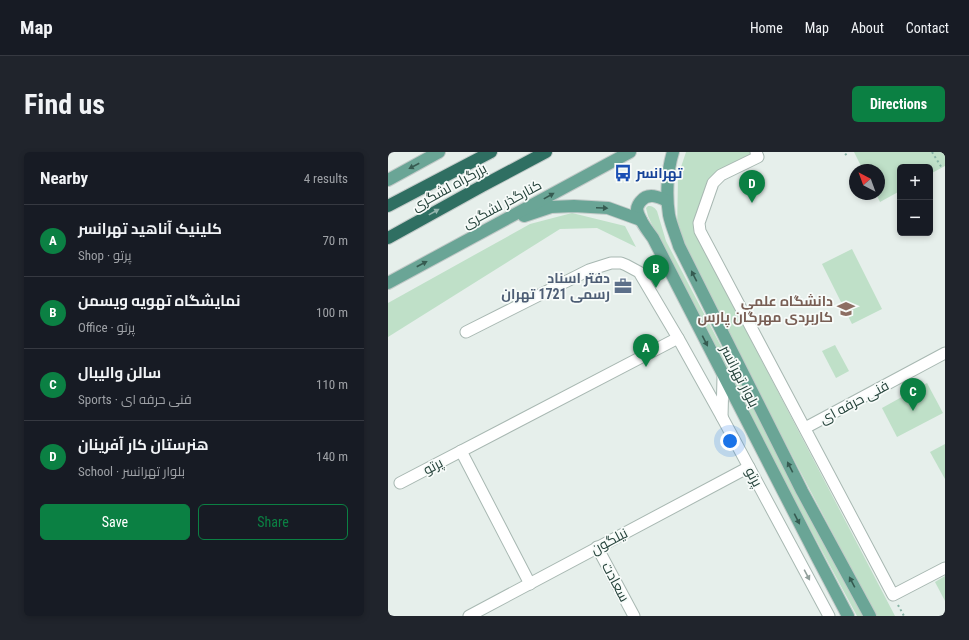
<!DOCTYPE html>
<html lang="en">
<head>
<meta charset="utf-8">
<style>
  body { margin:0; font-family:"Roboto Condensed",Cairo,sans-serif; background:#20242c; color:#f1f3f6 }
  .controls { position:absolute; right:12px; top:12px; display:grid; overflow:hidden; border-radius:6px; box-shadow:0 2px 6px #0003 }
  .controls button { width:36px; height:36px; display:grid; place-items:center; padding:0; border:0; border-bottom:1px solid #363941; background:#171b24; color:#f1f3f6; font:20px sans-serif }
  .compass { position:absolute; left:461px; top:12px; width:36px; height:36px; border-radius:50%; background:#171b24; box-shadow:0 2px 6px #0003; rotate:319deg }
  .you { position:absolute; left:342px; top:289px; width:14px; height:14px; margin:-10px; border:3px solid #fff; border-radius:50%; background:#1a73e8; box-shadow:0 0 0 6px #1a73e833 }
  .badge { display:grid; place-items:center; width:26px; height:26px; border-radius:50%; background:#0b8043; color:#fff; font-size:13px; font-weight:700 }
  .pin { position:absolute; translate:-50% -33px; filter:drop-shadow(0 1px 2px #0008) }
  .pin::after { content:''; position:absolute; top:21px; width:14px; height:12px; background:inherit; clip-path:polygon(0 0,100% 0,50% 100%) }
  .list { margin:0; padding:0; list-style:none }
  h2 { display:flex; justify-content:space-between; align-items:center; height:52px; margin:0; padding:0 16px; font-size:17px }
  h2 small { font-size:13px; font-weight:400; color:#9ea1a6 }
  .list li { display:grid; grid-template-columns:26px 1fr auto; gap:12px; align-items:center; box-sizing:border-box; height:72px; padding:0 16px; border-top:1px solid #363941 }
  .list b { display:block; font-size:15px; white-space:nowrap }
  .list p { margin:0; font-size:13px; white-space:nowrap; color:#9ea1a6 }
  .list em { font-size:13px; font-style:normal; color:#9ea1a6 }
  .actions { display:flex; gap:8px; padding:12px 16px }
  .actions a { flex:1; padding:9px 0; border:1px solid #0b8043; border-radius:6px; text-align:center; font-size:14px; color:#0b8043 }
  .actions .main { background:#0b8043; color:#fff }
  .map { position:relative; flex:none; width:557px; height:464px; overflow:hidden; border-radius:6px }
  header { display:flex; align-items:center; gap:24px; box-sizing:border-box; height:56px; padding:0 20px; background:#171b24; border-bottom:1px solid #363941 }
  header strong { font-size:19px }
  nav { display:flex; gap:22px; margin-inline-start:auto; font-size:14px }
  .intro { display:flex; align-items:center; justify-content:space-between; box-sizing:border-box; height:96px; padding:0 24px }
  h1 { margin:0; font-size:28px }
  .button { padding:10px 18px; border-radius:6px; background:#0b8043; color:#fff; font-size:14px; font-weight:700 }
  main { display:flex; gap:24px; padding:0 24px }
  aside { flex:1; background:#171b24; border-radius:6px; box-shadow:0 2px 6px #0003 }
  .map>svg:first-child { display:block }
  .green { fill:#bfe0c8 }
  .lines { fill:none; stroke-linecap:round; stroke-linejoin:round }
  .minor-casing { stroke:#a8b8b2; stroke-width:13 }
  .major-casing { stroke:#c2cac8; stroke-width:14 }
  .highway-casing { stroke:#c2cac8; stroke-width:14 }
  .path { stroke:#86b3a5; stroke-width:2; stroke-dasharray:2 3; stroke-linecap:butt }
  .minor { stroke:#fff; stroke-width:11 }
  .major { stroke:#6aa596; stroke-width:12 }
  .highway { stroke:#2f6f62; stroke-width:12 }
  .oneway { fill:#365b51 }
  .oneway2 { fill:#93b5ae }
  .oneway3 { fill:#92a09c }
  .labels { text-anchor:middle; stroke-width:3.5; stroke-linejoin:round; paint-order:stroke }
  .transit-label { font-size:14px; font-weight:bold; fill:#164399; stroke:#f7fbf9; text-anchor:start }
  .street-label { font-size:14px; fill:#24423a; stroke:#f7fbf9 }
  .service-label { font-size:14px; font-weight:bold; fill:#4e5e75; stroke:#f7fbf9; text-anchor:end }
  .education-label { font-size:14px; font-weight:bold; fill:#785e54; stroke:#f7fbf9; text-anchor:end }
</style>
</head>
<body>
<header>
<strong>Map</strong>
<nav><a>Home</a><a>Map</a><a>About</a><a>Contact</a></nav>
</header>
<div class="intro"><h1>Find us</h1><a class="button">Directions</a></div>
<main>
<aside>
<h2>Nearby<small>4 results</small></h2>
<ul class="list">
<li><span class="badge">A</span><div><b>کلینیک آناهید تهرانسر</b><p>Shop · پرتو</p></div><em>70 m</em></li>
<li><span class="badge">B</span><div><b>نمایشگاه تهویه ویسمن</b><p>Office · پرتو</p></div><em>100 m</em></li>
<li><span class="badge">C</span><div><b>سالن والیبال</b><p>Sports · فنی حرفه ای</p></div><em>110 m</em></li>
<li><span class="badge">D</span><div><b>هنرستان کار آفرینان</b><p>School · بلوار تهرانسر</p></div><em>140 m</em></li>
</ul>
<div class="actions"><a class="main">Save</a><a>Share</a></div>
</aside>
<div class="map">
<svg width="557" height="464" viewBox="0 0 557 464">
  <rect width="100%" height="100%" fill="#e6efeb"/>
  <g class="green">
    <polygon points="298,0 362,0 364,6 322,31 312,90 507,464 488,464 324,151 289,82 290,24"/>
    <polygon points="466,0 557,0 557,14 542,22 542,15 512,15 512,39 492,50 488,42 491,42 491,18 475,18"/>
    <path d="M260 54C265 54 267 56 269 59L278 89 347 221 475 464H469L370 280 273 92 260 64 258 56Z"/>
    <polygon points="184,61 237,74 248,95 209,76 172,77 0,185 0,151 142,72"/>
    <polygon points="464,97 494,157 464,172 434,112"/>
    <polygon points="447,193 461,219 448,226 434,199"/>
    <polygon points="539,231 555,261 509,285 494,256"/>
    <polygon points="557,292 557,327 542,300"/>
    <polygon points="557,424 557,449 547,430"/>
  </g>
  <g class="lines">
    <g class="minor-casing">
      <g id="minor">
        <polyline points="368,0 370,5 333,23 325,31 311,71 312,79 505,443 557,416"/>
        <polyline points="78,180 201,118 223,111 233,111 238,113 251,120 290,186 334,265 441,464"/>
        <polyline points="334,265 335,225"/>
        <polyline points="417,276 557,201"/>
        <polyline points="73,299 142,432"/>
        <polyline points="12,331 290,186"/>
        <polyline points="209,395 246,464"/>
        <polyline points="81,464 361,315"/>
      </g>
    </g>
    <g class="major-casing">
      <g id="major">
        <path d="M285 0C279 19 278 44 281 63 283 73 288 84 291 94L414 339 482 464"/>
        <polyline points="0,28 51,0"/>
        <path d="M279 49C271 45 260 40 253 49 251 51 249 55 249 57 250 67 260 79 265 86L430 407 460 464"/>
        <polyline points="136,64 163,55 186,54 220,56 253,68"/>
        <polyline points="0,131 242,0"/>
      </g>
    </g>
    <g class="highway-casing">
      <g id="highway">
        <polyline points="0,54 103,0"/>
        <polyline points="0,86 94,34 158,0"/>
      </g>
    </g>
    <g class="path">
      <polyline points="544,0 554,16"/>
      <polyline points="457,3 461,0"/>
      <polyline points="510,453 516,464"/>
    </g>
    <use href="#minor" class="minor"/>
    <use href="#major" class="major"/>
    <use href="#highway" class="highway"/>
  </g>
  <defs><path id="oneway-solid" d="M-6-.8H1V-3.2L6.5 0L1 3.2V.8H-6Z"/></defs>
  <g class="oneway">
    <use href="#oneway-solid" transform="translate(26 14) rotate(152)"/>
    <use href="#oneway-solid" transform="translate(161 44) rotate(-29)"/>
    <use href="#oneway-solid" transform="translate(214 56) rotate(3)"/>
    <use href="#oneway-solid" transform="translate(34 112) rotate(-28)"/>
    <use href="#oneway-solid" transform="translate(306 124) rotate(-117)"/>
    <use href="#oneway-solid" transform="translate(317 189) rotate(63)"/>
    <use href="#oneway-solid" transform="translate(402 315) rotate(-117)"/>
    <use href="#oneway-solid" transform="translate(409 367) rotate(63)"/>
    <use href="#oneway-solid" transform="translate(464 430) rotate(-118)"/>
  </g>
  <use class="oneway2" href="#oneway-solid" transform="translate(46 60) rotate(-29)"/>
  <use class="oneway3" href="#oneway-solid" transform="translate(419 423) rotate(62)"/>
  <defs>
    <g id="bus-bare" transform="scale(1.38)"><path d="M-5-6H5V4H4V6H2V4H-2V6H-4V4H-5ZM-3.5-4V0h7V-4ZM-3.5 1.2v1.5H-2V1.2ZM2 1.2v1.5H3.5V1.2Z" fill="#1a4fb4" stroke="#f7fbf9" stroke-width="2.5" paint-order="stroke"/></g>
    <g id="office-bare" transform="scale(1.38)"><path d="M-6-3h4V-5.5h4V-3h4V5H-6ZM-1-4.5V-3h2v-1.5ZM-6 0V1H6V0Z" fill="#5c6f8a" stroke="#f7fbf9" stroke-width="2.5" paint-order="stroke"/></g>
    <g id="university-bare" transform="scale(1.38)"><path d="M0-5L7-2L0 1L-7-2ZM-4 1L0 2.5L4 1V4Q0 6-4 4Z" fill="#8d6e63" stroke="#f7fbf9" stroke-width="2.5" paint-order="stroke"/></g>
  </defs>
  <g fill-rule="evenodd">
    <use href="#bus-bare" x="235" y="21"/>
    <use href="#office-bare" x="235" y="134"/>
    <use href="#university-bare" x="458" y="157"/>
  </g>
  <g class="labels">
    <g class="transit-label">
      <text x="248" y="26">تهرانسر</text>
    </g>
    <g class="street-label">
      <text transform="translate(61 35) rotate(-29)" y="5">بزرگراه لشگری</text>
      <text transform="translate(114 52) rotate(-28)" y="5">کنارگذر لشگری</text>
      <text transform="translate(352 224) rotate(63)" y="5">بلوار تهرانسر</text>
      <text transform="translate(466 250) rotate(-28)" y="5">فنی حرفه ای</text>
      <text transform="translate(45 314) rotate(-28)" y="5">پرتو</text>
      <text transform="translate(366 325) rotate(62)" y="5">پرتو</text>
      <text transform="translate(221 389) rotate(-28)" y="5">نیلگون</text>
      <text transform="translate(228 430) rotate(62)" y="5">سعادت</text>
    </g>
    <g class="service-label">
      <text x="222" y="131">دفتر اسناد<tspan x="222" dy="16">رسمی 1721 تهران</tspan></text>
    </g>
    <g class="education-label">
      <text x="445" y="154">دانشگاه علمی<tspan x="445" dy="16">کاربردی مهرگان پارس</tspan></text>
    </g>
  </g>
</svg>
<div class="controls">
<button>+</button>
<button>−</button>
</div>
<svg class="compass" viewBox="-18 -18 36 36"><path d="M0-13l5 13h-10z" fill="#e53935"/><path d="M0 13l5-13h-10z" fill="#9ea1a6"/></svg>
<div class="you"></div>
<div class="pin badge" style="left:258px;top:215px">A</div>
<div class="pin badge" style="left:268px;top:136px">B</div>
<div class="pin badge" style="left:525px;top:259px">C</div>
<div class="pin badge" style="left:364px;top:51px">D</div>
</div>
</main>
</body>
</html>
